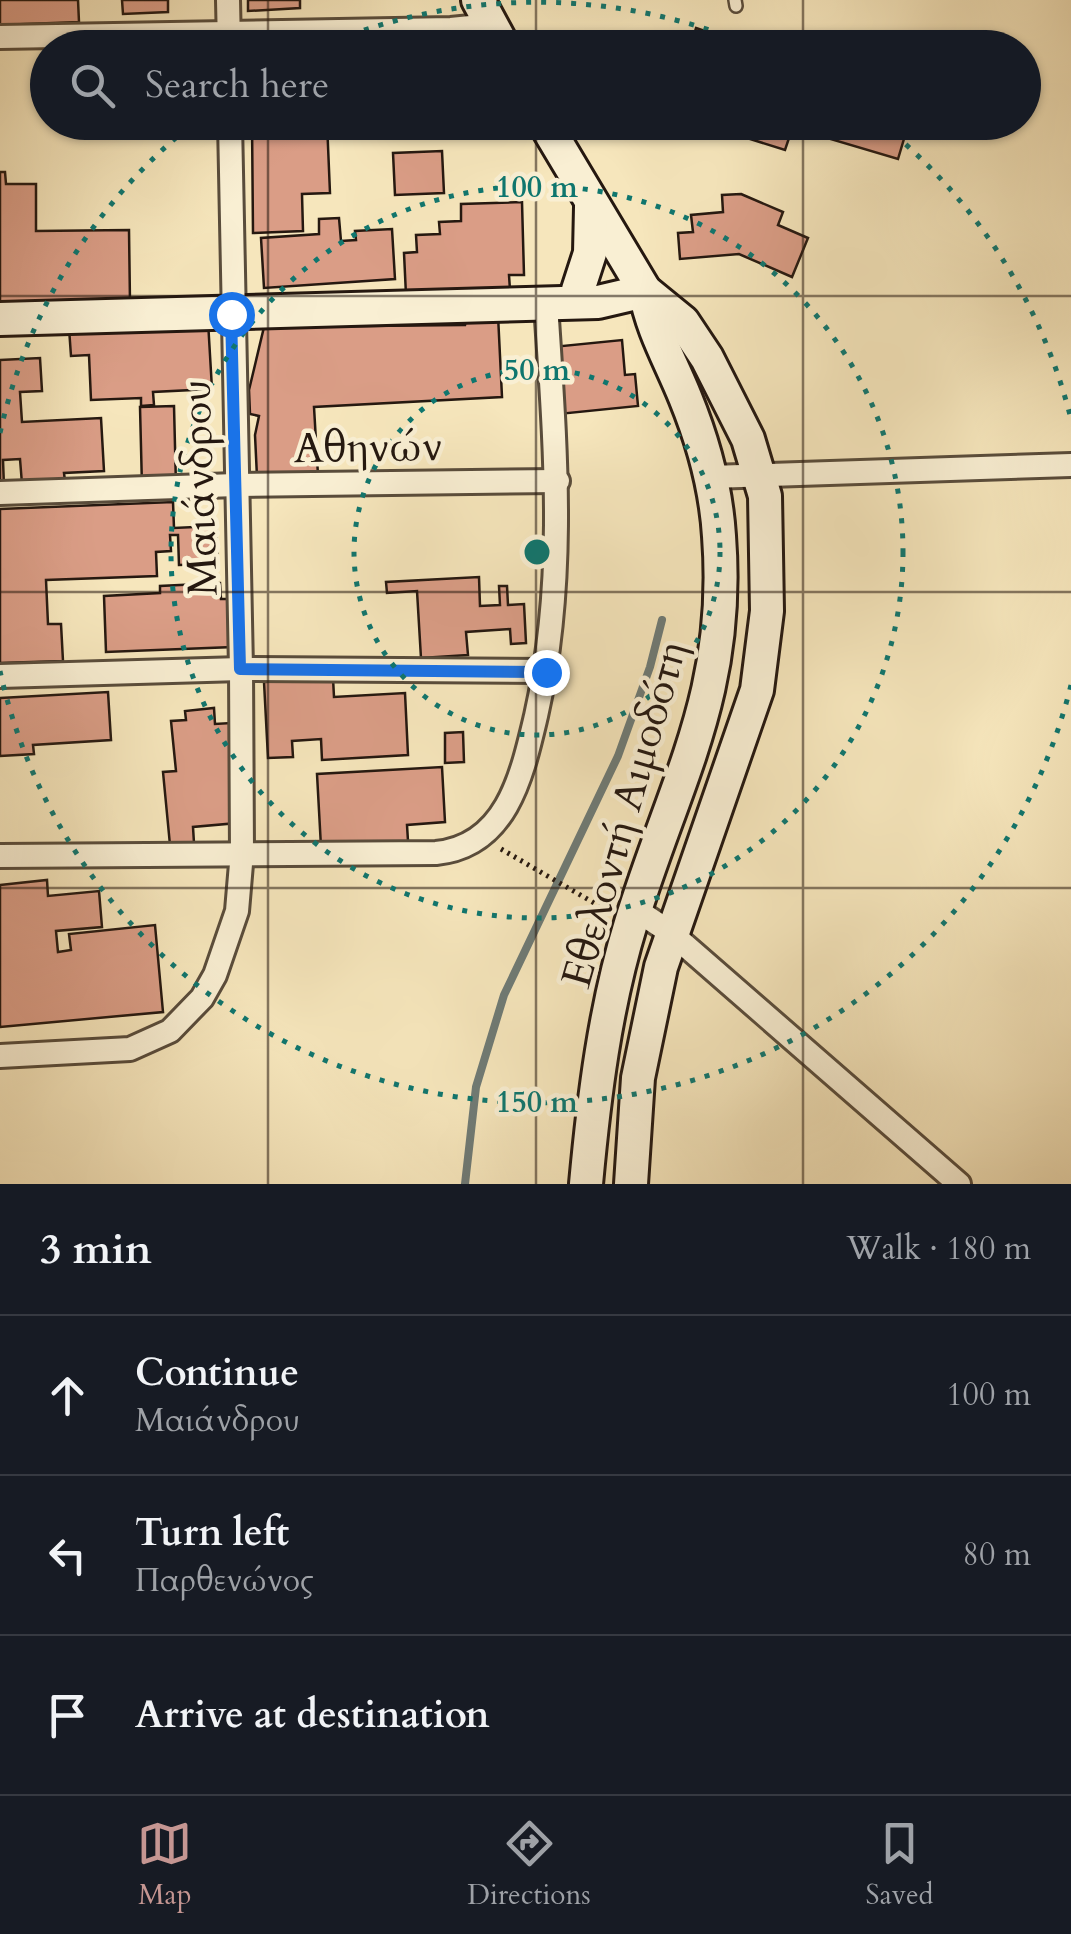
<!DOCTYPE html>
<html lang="en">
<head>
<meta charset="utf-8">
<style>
  body { margin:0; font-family:Cardo,serif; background:#242831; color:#f1f3f6 }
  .stop { position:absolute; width:30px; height:30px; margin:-22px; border:8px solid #1a73e8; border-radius:50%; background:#fff }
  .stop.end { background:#1a73e8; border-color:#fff; box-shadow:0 2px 10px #0008 }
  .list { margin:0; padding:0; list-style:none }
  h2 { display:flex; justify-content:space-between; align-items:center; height:130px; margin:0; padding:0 40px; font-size:42px }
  h2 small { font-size:32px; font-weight:400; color:#9ea1a6 }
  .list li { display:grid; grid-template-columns:65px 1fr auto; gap:30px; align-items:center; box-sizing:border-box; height:160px; padding:0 40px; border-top:2px solid #363941 }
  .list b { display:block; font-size:38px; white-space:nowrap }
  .list p { margin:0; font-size:32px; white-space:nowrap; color:#9ea1a6 }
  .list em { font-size:32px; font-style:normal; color:#9ea1a6 }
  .icon { flex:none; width:55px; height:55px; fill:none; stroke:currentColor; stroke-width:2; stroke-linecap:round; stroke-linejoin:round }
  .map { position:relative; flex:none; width:1071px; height:1184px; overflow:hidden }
  .search { position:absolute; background:#171b24; box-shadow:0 2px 8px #0004; left:30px; right:30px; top:30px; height:110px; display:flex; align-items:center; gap:25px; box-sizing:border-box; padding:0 35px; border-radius:55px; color:#9ea1a6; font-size:38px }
  .sheet { height:610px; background:#171b24 }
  nav { display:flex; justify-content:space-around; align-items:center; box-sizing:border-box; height:140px; border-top:2px solid #363941; background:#171b24; font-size:28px; color:#9ea1a6 }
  nav a { display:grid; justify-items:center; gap:5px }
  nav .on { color:#c59692 }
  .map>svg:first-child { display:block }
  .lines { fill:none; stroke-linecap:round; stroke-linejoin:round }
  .stream { stroke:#6f7b76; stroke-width:8 }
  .building { fill:#da9d86; stroke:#251810; stroke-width:2.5 }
  .lane-casing { stroke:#594c3b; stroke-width:16 }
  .street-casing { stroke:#594c3b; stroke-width:28 }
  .secondary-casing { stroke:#251810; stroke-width:38 }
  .path { stroke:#251810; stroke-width:5; stroke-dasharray:2.5 5; stroke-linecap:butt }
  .lane { stroke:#f9efd3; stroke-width:11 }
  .street { stroke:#f9efd3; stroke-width:22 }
  .secondary { stroke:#f9efd3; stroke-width:32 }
  .route { stroke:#1a73e8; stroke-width:12 }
  .grid { fill:none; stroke:#251810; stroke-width:2.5; stroke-opacity:0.55 }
  .ring { fill:none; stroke:#0f766e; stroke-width:5; stroke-dasharray:5 10 }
  .labels { text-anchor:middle; stroke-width:9; stroke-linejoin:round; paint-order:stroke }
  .street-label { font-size:42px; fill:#251810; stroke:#f9efd3 }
  .centre { fill:#0f766e; stroke:#f9efd3; stroke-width:5 }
  .ring-label { font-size:30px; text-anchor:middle; font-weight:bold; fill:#0f766e; stroke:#f9efd3; stroke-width:9; stroke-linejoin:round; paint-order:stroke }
</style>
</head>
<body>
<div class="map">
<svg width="1071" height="1184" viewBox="0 0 1071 1184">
  <rect width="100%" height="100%" fill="#f6e6bc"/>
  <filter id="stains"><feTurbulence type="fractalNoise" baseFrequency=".002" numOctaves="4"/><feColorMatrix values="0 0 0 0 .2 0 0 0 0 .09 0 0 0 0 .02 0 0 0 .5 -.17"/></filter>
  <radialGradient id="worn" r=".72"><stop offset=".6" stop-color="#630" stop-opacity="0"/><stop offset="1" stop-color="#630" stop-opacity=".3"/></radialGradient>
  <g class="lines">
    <polyline class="stream" points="465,1184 476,1087 504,995 618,756 650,667 662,620"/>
  </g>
  <g class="building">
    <polygon points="0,0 78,0 79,22 0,25"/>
    <polygon points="122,0 168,0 168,12 123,14"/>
    <polygon points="248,0 300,0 300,8 248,11"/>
    <polygon points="696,28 755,48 690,48"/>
    <polygon points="385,39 386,48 258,48 258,45"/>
    <polygon points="252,122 327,122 330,193 302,194 303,231 253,233"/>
    <polygon points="693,122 734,122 730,135"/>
    <polygon points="737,122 822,122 817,138 792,129 785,150 734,134"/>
    <polygon points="832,122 909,122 898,159 827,138"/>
    <polygon points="442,151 444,193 395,195 393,153"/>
    <polygon points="0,172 5,172 6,184 36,184 36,231 129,230 130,302 0,310"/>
    <polygon points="741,194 783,212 778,225 808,238 792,277 739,254 680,259 678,233 693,232 691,215 723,212 722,195"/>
    <polygon points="522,202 524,275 509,275 510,290 406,295 404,253 417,252 416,235 440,234 439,222 461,221 461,204"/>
    <polygon points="339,218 341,241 356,240 355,231 392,229 395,279 264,288 261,238 319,234 319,219"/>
    <polygon points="498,315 502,397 314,407 318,475 257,477 255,435 259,416 250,414 249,390 264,327 465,325 466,317"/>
    <polygon points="208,321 212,389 153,392 154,405 141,406 141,398 91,400 89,355 71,356 69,328"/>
    <polygon points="622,340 625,375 635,374 638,406 559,414 552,347"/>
    <polygon points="40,358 42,391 20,392 22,422 101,418 104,471 64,473 65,481 22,484 20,459 3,460 4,487 0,487 0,360"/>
    <polygon points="174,406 176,486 142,487 140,407"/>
    <polygon points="173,502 174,528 216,526 218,564 179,565 178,535 170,535 171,551 156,552 157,576 46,580 48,624 61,624 63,661 0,663 0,509"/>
    <polygon points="479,577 480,606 500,605 499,586 507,586 508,605 524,604 526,643 511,644 510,629 466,632 468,655 421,658 417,591 387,593 386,582"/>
    <polygon points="220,583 221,599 231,599 233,647 106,652 104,596 160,593 160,586"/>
    <polygon points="333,678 334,697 405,693 408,755 322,760 321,739 292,741 293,757 268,758 264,682"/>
    <polygon points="108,692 111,740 33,745 34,754 0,756 0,698"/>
    <polygon points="214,708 215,724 231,723 237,823 193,827 194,843 170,845 163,772 176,771 171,721 186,720 185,711"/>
    <polygon points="463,732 464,762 445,763 445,733"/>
    <polygon points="442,767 445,822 407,825 408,841 321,847 317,774"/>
    <polygon points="47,880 48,896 99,891 102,927 56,931 58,952 71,950 69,934 155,925 163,1012 0,1027 0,885"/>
  </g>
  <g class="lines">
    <g class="lane-casing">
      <polyline id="lane" points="735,0 736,6"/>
    </g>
    <g class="street-casing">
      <g id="street">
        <polyline points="228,0 229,46"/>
        <polyline points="0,37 451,29 491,25"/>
        <polyline points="711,477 1071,465"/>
        <polyline points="0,493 236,485 558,481"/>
        <polyline points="0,676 241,669 546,671"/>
        <path d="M0 856 436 853C507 846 522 775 536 716 567 578 555 444 546 304"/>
        <polyline points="635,909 671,933 959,1184"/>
        <polyline points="0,1056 130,1049 170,1031 202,998 215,975 237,911 242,852 241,669 230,122"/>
      </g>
    </g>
    <g class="secondary-casing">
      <g id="secondary">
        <polyline points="478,0 504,48"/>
        <polyline points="544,122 645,291 683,322 707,358 748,439 765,496 767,611 757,690 661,967 638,1078 631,1184"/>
        <polyline points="578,290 590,253 591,207"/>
        <polyline points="0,319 598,302 645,291"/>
        <path d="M586 1184C594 1097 605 1007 631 923 675 780 731 694 719 536 716 488 703 441 685 397 670 360 652 330 645 291"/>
      </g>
    </g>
    <polyline class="path" points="501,849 608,911"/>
    <use href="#lane" class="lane"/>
    <use href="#street" class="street"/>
    <use href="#secondary" class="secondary"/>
  </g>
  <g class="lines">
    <polyline class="route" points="231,314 240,669 546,672"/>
  </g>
  <path class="grid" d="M268 0V48M536 0V48M803 0V48M268 122V1184M536 122V1184M803 122V1184M0 296H1071M0 592H1071M0 888H1071"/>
  <g class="ring">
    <circle cx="537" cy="552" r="183"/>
    <circle cx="537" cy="552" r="366"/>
    <path d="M1071 685A550 550 0 0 1 0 671M0 433A550 550 0 0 1 191 125M322 46A550 550 0 0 1 752 46M883 125A550 550 0 0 1 1071 419"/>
  </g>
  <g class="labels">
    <g class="street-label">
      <text transform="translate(368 446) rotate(-1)" y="15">Αθηνών</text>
      <text transform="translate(198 488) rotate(-92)" y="15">Μαιάνδρου</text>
      <text transform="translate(623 814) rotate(-74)" y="15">Εθελοντή Αιμοδότη</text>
    </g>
  </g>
  <circle cx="537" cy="552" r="15" class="centre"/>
  <g class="ring-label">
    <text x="537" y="197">100 m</text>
    <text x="537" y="380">50 m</text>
    <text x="537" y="1112">150 m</text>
  </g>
  <rect width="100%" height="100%" filter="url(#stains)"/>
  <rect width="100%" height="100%" fill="url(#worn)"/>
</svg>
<div class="stop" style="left:231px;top:314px"></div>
<div class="stop end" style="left:546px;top:672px"></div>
<div class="search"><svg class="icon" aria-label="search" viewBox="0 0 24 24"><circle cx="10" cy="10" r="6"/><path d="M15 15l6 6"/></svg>Search here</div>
</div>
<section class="sheet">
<h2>3 min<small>Walk · 180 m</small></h2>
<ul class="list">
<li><svg class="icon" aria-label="ahead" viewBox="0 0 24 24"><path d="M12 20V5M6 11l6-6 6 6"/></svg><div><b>Continue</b><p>Μαιάνδρου</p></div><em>100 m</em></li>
<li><svg class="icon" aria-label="left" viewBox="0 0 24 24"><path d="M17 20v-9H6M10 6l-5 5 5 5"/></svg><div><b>Turn left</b><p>Παρθενώνος</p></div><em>80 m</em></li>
<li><svg class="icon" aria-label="arrive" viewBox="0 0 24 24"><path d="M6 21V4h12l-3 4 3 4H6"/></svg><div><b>Arrive at destination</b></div></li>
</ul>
</section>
<nav>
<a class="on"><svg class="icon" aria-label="map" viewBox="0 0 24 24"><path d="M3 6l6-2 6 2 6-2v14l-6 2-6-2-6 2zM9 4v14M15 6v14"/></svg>Map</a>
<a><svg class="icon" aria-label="directions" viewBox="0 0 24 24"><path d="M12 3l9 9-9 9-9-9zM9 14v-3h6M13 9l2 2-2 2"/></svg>Directions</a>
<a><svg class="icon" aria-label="saved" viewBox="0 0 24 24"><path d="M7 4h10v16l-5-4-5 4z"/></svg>Saved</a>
</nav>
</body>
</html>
